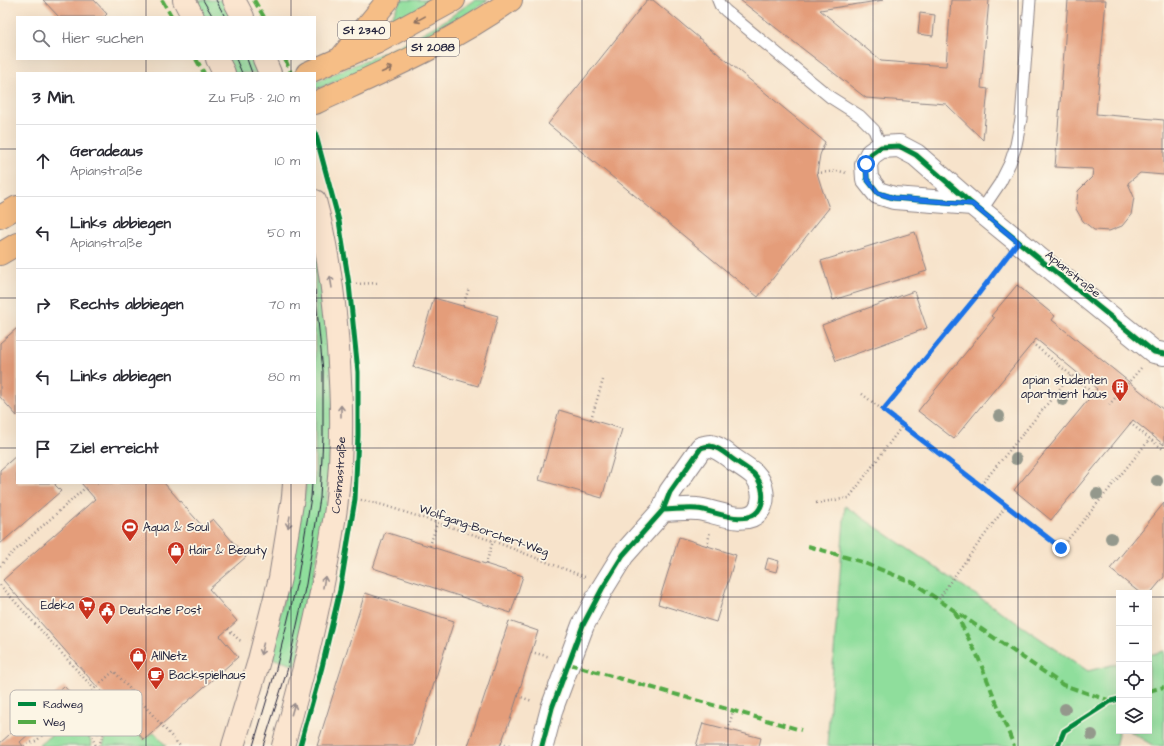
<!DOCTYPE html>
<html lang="de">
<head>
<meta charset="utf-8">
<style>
  body { margin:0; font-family:"Architects Daughter",sans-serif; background:#f2f2f3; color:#2b2b33 }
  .controls { position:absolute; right:12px; bottom:12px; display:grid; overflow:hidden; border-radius:0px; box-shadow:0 4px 16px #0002 }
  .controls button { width:36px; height:36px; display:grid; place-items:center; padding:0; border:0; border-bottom:1px solid #e1e1e2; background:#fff; color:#2b2b33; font:20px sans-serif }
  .stop { position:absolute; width:12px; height:12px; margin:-9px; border:3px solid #1a73e8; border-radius:50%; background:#fff }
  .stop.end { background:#1a73e8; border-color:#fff; box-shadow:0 1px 4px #0008 }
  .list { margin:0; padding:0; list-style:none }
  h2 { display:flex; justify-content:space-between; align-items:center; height:52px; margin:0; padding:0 16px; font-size:17px }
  h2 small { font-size:13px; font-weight:400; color:#7c7c81 }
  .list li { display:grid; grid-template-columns:26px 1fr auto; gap:12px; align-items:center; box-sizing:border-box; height:72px; padding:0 16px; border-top:1px solid #e1e1e2 }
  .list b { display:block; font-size:15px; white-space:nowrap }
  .list p { margin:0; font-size:13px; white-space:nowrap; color:#7c7c81 }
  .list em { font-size:13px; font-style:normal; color:#7c7c81 }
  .icon { flex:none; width:22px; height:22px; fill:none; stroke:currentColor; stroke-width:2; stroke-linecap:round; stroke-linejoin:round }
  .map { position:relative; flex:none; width:1164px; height:746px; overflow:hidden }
  .search { position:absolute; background:#fff; box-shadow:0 4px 16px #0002; left:16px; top:16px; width:300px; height:44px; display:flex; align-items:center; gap:10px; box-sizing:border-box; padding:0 14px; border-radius:0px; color:#7c7c81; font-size:15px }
  .panel { position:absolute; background:#fff; box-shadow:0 4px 16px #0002; left:16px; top:72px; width:300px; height:412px; border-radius:0px }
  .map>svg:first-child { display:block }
  .green { fill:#8fde9c; stroke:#58806c }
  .building { fill:#e49d7a }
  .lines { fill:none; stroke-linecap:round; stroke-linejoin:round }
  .service-casing { stroke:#8c8283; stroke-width:13 }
  .minor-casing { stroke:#8c8283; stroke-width:24 }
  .secondary-casing { stroke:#8c8283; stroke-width:24 }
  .trunk-casing { stroke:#8c8283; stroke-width:24 }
  .path { stroke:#8c8283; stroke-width:2.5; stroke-dasharray:1 3; stroke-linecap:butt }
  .service { stroke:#fff; stroke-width:11 }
  .minor { stroke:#fff; stroke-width:22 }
  .secondary { stroke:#fbe5cf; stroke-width:22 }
  .trunk { stroke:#f6be86; stroke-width:22 }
  .tram { stroke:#22223b; stroke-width:1 }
  .quiet { stroke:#53aa46; stroke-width:4; stroke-dasharray:8 4; stroke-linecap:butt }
  .cycleway-casing { stroke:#fcf5e5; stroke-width:8 }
  .cycleway { stroke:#00873e; stroke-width:5 }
  .tree { fill:#94988c }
  .oneway { stroke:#8c7060 }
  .oneway2 { stroke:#998d8c }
  .route { stroke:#1a73e8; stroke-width:5 }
  .grid { fill:none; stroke:#22223b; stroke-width:1; stroke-opacity:0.55 }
  .labels { text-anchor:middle; stroke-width:3.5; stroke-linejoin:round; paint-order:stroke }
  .shield { fill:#fcf5e5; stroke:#63616e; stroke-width:1 }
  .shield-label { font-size:11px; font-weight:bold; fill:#22223b }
  .street-label { font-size:12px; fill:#22223b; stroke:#fcf5e5 }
  .poi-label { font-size:12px; fill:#22223b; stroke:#fcf5e5; text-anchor:start }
  .key { fill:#fcf5e5; stroke:#bbb6b2; stroke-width:1 }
  .key-label { font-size:11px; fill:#22223b }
</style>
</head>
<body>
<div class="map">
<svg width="1164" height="746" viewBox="0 0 1164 746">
  <rect width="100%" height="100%" fill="#fcf5e5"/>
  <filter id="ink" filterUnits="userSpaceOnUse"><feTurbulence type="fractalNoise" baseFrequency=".025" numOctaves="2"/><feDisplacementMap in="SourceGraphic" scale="8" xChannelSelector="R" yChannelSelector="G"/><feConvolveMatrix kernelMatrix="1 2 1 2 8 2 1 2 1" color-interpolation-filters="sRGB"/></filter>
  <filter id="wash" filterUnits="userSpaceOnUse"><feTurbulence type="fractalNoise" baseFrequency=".012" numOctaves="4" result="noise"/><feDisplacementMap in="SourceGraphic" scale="16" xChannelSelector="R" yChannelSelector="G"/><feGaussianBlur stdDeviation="0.9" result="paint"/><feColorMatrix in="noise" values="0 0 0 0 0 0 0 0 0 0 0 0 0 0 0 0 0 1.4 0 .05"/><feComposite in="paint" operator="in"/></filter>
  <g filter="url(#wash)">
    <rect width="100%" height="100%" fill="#f7e3cb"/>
    <g class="green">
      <polygon points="194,0 226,0 236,17 200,17"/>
      <polygon points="401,0 436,0 388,26 389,22"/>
      <polygon points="474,0 488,0 451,27 405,52 315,90 315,82 401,45 446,20"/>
      <polygon points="226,59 255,59 262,73 233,73"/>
      <polygon points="315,229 334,388 326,513 296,666 269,657 294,557 306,483 315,483"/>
      <polygon points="845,506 1088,671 1119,663 1119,731 1115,746 827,746"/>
      <polygon points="1164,651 1164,746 1154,746 1129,731 1149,731 1149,655"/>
      <polygon points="96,695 100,700 104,698 111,706 100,737 97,738 84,714 86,712 83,706"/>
      <polygon points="118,710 144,740 154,732 166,746 103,746 112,716"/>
      <polygon points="77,713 89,736 92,746 38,746"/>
    </g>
    <g id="blocks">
      <g class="building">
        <polygon points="43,0 94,0 107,14 104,17 59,17"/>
        <polygon points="647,0 653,0 825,142 820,155 817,173 822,189 829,208 758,297 548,124"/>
        <polygon points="740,0 884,0 820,10 881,61 946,66 951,0 989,0 981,88 988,89 983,140 946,104 866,98"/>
        <polygon points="1068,0 1106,0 1096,114 1164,120 1164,175 1140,173 1128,183 1134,197 1131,215 1122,226 1109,231 1094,230 1083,221 1076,209 1078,191 1092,177 1093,169 1055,167"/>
        <polygon points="920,13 935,15 933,36 918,34"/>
        <polygon points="915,232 927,271 833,300 821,261"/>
        <polygon points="1017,285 1055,316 1052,320 1164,410 1164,445 1133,420 1051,520 1014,490 1097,389 1036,339 954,439 918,411 994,318 991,316"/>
        <polygon points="914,291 927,328 836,361 822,325"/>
        <polygon points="434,298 498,316 478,386 413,367"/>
        <polygon points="17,328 17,416 0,397 0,343"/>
        <polygon points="559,410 622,429 602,498 539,480"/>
        <polygon points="17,455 17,483 56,483 55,485 61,491 0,544 0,470"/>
        <polygon points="81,483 164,483 203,527 213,519 246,557 209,589 237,621 220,636 238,657 144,740 3,580 95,499"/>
        <polygon points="1164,503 1164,577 1149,595 1149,593 1140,593 1110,569"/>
        <polygon points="385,532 523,576 511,613 373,568"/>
        <polygon points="679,537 736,555 716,622 658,604"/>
        <polygon points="768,558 779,561 776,572 765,569"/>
        <polygon points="365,593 454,621 414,746 317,746"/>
        <polygon points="509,621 538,631 510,720 500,746 468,746"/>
        <polygon points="64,686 72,695 20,742 23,746 0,746 0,743"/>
        <polygon points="703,723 761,738 759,746 696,746"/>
      </g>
    </g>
  </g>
  <g filter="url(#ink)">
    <use href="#blocks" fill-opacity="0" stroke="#8c8283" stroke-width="1"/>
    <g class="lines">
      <g class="service-casing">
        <g id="service">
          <polyline points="718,0 720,5 726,11 830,97 860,116 874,130 881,147"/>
          <polyline points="981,211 1000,183 1010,163 1016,145 1021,119 1030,0"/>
        </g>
      </g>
      <g class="minor-casing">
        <g id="minor">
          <polyline points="972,204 894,198 878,193 867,179 866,164 871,154 881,147 899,146 916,155 972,204 1154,352 1164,354"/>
          <path d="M542 746 552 708 583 625 602 589 623 555 663 510 670 492 701 448C704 447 708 446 710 446 719 447 727 455 734 460 740 464 748 469 754 474 763 483 766 501 758 511 745 527 713 510 697 509 686 508 674 510 663 510"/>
        </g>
      </g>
      <g class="secondary-casing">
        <g id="secondary">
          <polyline points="184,0 193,17"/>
          <polyline points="234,0 243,17"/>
          <polyline points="217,59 224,73"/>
          <polyline points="264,59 270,73"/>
          <polyline points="233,746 258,664 280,578 293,497 294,483"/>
          <path id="s1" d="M283 746C302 680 318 614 330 546 332 530 336 514 337 498 344 440 341 381 336 323 332 282 326 241 315 201"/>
        </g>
      </g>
      <g class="trunk-casing">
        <g id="trunk">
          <polyline points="343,55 388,0"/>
          <polyline points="307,73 376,43 454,0"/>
          <path d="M315 103C382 72 451 43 511 0"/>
          <polyline points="0,217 17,207"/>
          <polyline points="0,254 17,244"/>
        </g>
      </g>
      <g class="path">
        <polyline points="817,173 839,171 846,173"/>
        <polyline points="352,284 379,283"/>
        <polyline points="463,306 469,288"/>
        <polyline points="1032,343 1093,393"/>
        <polyline points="862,394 1061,548 1150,439"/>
        <polyline points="1109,405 1141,368"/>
        <polyline points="883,411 976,297 1005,258"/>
        <polyline points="591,419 603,380"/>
        <polyline points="1130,423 1164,450"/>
        <polyline points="981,485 1071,375"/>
        <polyline points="357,499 383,505 493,541 585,577"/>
        <polyline points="816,503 849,498 902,426"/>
        <polyline points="430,546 437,523"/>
        <polyline points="707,546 710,532"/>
        <polyline points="486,564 493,541"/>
        <polyline points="0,566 9,556 85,488"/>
        <polyline points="0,585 94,689"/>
        <polyline points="939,599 950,582 1007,505"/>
        <polyline points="228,629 239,640 242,641"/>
        <polyline points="531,652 550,657"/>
        <polyline points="518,696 532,701"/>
        <polyline points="77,704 96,746"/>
        <polyline points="728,730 733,711"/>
        <polyline points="501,743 513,746"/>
        <polyline points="24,746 27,744 36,741 114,671 180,746"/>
        <polyline points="99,746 108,719 114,707 131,691"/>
      </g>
      <use href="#service" class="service"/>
      <use href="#minor" class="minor"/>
      <use href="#secondary" class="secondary"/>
      <use href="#trunk" class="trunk"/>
      <g class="tram">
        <polyline points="203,0 213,17"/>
        <polyline points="216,0 225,17"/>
        <polyline points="236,59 242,73"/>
        <polyline points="247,59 252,73"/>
        <polyline points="253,746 276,669 297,582 311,497 312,483"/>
        <polyline points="263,746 287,671 306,584 320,498 323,435 323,371 315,290"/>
      </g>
      <g class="quiet">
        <polyline points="162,0 172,17"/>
        <polyline points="254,0 264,17"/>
        <polyline points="196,59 204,73"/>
        <polyline points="285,59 291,73"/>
        <polyline points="808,546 862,562 914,583 1063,685 1111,701"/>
        <polyline points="955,612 978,657 1014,746"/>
        <polyline points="569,664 801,730"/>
        <polyline points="1149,691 1164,687"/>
      </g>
      <g class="cycleway-casing">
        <g id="cycleway">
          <polyline points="972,204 894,198 878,193 867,179 866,164 871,154 881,147 899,146 916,155 972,204 1154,352 1164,354"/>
          <polyline points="300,746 322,667 340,590 355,499 358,436 358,372 349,284 339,221 315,132"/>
          <path d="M542 746 552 708 583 625 602 589 623 555 663 510 670 492 701 448C704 447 708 446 710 446 719 447 727 455 734 460 740 464 748 469 754 474 763 483 766 501 758 511 745 527 713 510 697 509 686 508 674 510 663 510"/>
          <polyline points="1058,746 1064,731 1111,701 1119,699"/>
        </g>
      </g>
      <use href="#cycleway" class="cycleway"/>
    </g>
    <g class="tree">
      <circle cx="1063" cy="400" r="6"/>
      <circle cx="999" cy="416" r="6"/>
      <circle cx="1016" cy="459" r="6"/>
      <circle cx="1157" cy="481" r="6"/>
      <circle cx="1097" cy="494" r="6"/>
      <circle cx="1111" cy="538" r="6"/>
      <circle cx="1065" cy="709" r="6"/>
      <circle cx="1092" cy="735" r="6"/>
    </g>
    <defs><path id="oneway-shaft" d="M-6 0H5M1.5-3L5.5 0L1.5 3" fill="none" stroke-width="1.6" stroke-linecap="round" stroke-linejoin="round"/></defs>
    <g class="oneway">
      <use href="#oneway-shaft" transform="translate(420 19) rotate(151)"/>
      <use href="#oneway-shaft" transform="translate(387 70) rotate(-24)"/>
    </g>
    <g class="oneway2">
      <use href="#oneway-shaft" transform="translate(331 282) rotate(-99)"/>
      <use href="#oneway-shaft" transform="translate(341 411) rotate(-90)"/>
      <use href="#oneway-shaft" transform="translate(289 522) rotate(99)"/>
      <use href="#oneway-shaft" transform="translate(324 582) rotate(-80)"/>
      <use href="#oneway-shaft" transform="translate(262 649) rotate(104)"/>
      <use href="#oneway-shaft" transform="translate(293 709) rotate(-74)"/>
    </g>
  </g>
  <g class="lines" filter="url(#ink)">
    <polyline class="route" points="866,164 867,179 878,193 894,198 972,204 1018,242 976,297 883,410 1061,548"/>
  </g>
  <path class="grid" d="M146 0V17M291 0V17M436 0V746M582 0V746M728 0V746M873 0V746M1018 0V746M146 59V73M291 59V73M0 149H17M315 149H1164M0 298H17M315 298H1164M0 448H17M315 448H1164M146 483V746M291 483V746M0 597H1119M1149 597H1164"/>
  <defs>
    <g id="building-pin" transform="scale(0.9)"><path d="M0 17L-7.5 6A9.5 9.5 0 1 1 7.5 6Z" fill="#c8321e" stroke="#fcf5e5"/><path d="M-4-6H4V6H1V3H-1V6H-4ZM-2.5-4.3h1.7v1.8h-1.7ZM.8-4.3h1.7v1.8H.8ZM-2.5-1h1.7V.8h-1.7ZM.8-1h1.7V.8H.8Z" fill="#fff"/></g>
    <g id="stadium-pin" transform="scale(0.9)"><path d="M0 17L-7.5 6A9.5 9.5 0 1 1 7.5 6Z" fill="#c8321e" stroke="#fcf5e5"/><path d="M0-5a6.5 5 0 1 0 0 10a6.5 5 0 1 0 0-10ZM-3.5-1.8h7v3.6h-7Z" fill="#fff"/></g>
    <g id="shop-pin" transform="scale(0.9)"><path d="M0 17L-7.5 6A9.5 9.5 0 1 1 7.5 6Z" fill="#c8321e" stroke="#fcf5e5"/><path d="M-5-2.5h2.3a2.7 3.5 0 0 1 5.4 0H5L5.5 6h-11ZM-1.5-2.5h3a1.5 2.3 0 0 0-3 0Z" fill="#fff"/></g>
    <g id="supermarket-pin" transform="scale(0.9)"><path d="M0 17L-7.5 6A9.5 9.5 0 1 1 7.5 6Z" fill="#c8321e" stroke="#fcf5e5"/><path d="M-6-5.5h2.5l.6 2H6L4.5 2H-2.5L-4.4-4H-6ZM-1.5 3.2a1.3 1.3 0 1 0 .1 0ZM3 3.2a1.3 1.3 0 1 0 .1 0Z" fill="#fff"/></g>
    <g id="civic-pin" transform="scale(0.9)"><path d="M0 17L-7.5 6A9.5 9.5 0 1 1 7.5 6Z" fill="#c8321e" stroke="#fcf5e5"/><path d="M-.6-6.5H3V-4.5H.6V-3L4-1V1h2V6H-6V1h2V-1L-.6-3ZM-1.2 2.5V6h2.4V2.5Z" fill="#fff"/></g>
    <g id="cafe-pin" transform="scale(0.9)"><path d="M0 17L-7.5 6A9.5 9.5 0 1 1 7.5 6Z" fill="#c8321e" stroke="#fcf5e5"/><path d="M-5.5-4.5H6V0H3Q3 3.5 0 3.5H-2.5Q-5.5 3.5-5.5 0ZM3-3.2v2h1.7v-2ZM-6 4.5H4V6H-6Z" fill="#fff"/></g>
  </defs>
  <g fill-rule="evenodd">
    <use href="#building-pin" x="1120" y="387"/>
    <use href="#stadium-pin" x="130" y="527"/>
    <use href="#shop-pin" x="176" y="550"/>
    <use href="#supermarket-pin" x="87" y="605"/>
    <use href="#civic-pin" x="107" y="610"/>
    <use href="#shop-pin" x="138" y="656"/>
    <use href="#cafe-pin" x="156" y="675"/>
  </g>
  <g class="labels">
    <g class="shield">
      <rect x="338" y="21" width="52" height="18" rx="3"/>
      <rect x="407" y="38" width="52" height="18" rx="3"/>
    </g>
    <g class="shield-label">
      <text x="364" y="34">St 2340</text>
      <text x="433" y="51">St 2088</text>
    </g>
    <g class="street-label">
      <text transform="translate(1073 274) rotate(39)" y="4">Apianstraße</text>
      <text dy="4" stroke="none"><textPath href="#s1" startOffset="277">Cosimastraße</textPath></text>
      <text transform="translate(484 530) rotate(19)" y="4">Wolfgang-Borchert-Weg</text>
    </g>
    <g class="poi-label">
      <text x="1107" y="384" text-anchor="end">apian studenten<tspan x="1107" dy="14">apartment haus</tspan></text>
      <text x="143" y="531">Aqua &amp; Soul</text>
      <text x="189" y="554">Hair &amp; Beauty</text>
      <text x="74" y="609" text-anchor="end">Edeka</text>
      <text x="120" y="614">Deutsche Post</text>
      <text x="151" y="660">AllNetz</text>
      <text x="169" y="679">Backspielhaus</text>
    </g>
  </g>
  <rect x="10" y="690" width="132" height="46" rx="6" class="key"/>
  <rect x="18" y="702" width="18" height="4" fill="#00873e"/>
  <rect x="18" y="720" width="18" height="4" fill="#53aa46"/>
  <g class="key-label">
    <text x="43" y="708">Radweg</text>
    <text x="43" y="726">Weg</text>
  </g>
</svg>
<div class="controls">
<button>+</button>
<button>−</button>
<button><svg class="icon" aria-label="locate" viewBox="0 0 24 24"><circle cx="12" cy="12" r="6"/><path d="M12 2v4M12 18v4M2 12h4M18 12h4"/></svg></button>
<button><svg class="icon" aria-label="layers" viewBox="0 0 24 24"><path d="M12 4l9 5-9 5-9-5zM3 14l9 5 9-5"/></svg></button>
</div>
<div class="stop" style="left:866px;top:164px"></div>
<div class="stop end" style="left:1061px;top:548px"></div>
<div class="search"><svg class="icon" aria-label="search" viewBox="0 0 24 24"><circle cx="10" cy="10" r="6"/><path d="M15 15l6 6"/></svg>Hier suchen</div>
<section class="panel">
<h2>3 Min.<small>Zu Fuß · 210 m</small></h2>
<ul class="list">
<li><svg class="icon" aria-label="ahead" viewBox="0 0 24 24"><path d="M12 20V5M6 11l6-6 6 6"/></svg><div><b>Geradeaus</b><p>Apianstraße</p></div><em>10 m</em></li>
<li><svg class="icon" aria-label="left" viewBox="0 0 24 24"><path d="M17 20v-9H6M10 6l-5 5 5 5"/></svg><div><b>Links abbiegen</b><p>Apianstraße</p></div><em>50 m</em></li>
<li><svg class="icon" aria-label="right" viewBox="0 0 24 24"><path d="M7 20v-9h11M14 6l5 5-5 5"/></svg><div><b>Rechts abbiegen</b></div><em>70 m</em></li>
<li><svg class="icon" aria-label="left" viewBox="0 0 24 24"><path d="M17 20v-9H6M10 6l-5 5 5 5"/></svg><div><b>Links abbiegen</b></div><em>80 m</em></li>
<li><svg class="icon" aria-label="arrive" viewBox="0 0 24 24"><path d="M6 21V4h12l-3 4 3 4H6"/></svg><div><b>Ziel erreicht</b></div></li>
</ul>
</section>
</div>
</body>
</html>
